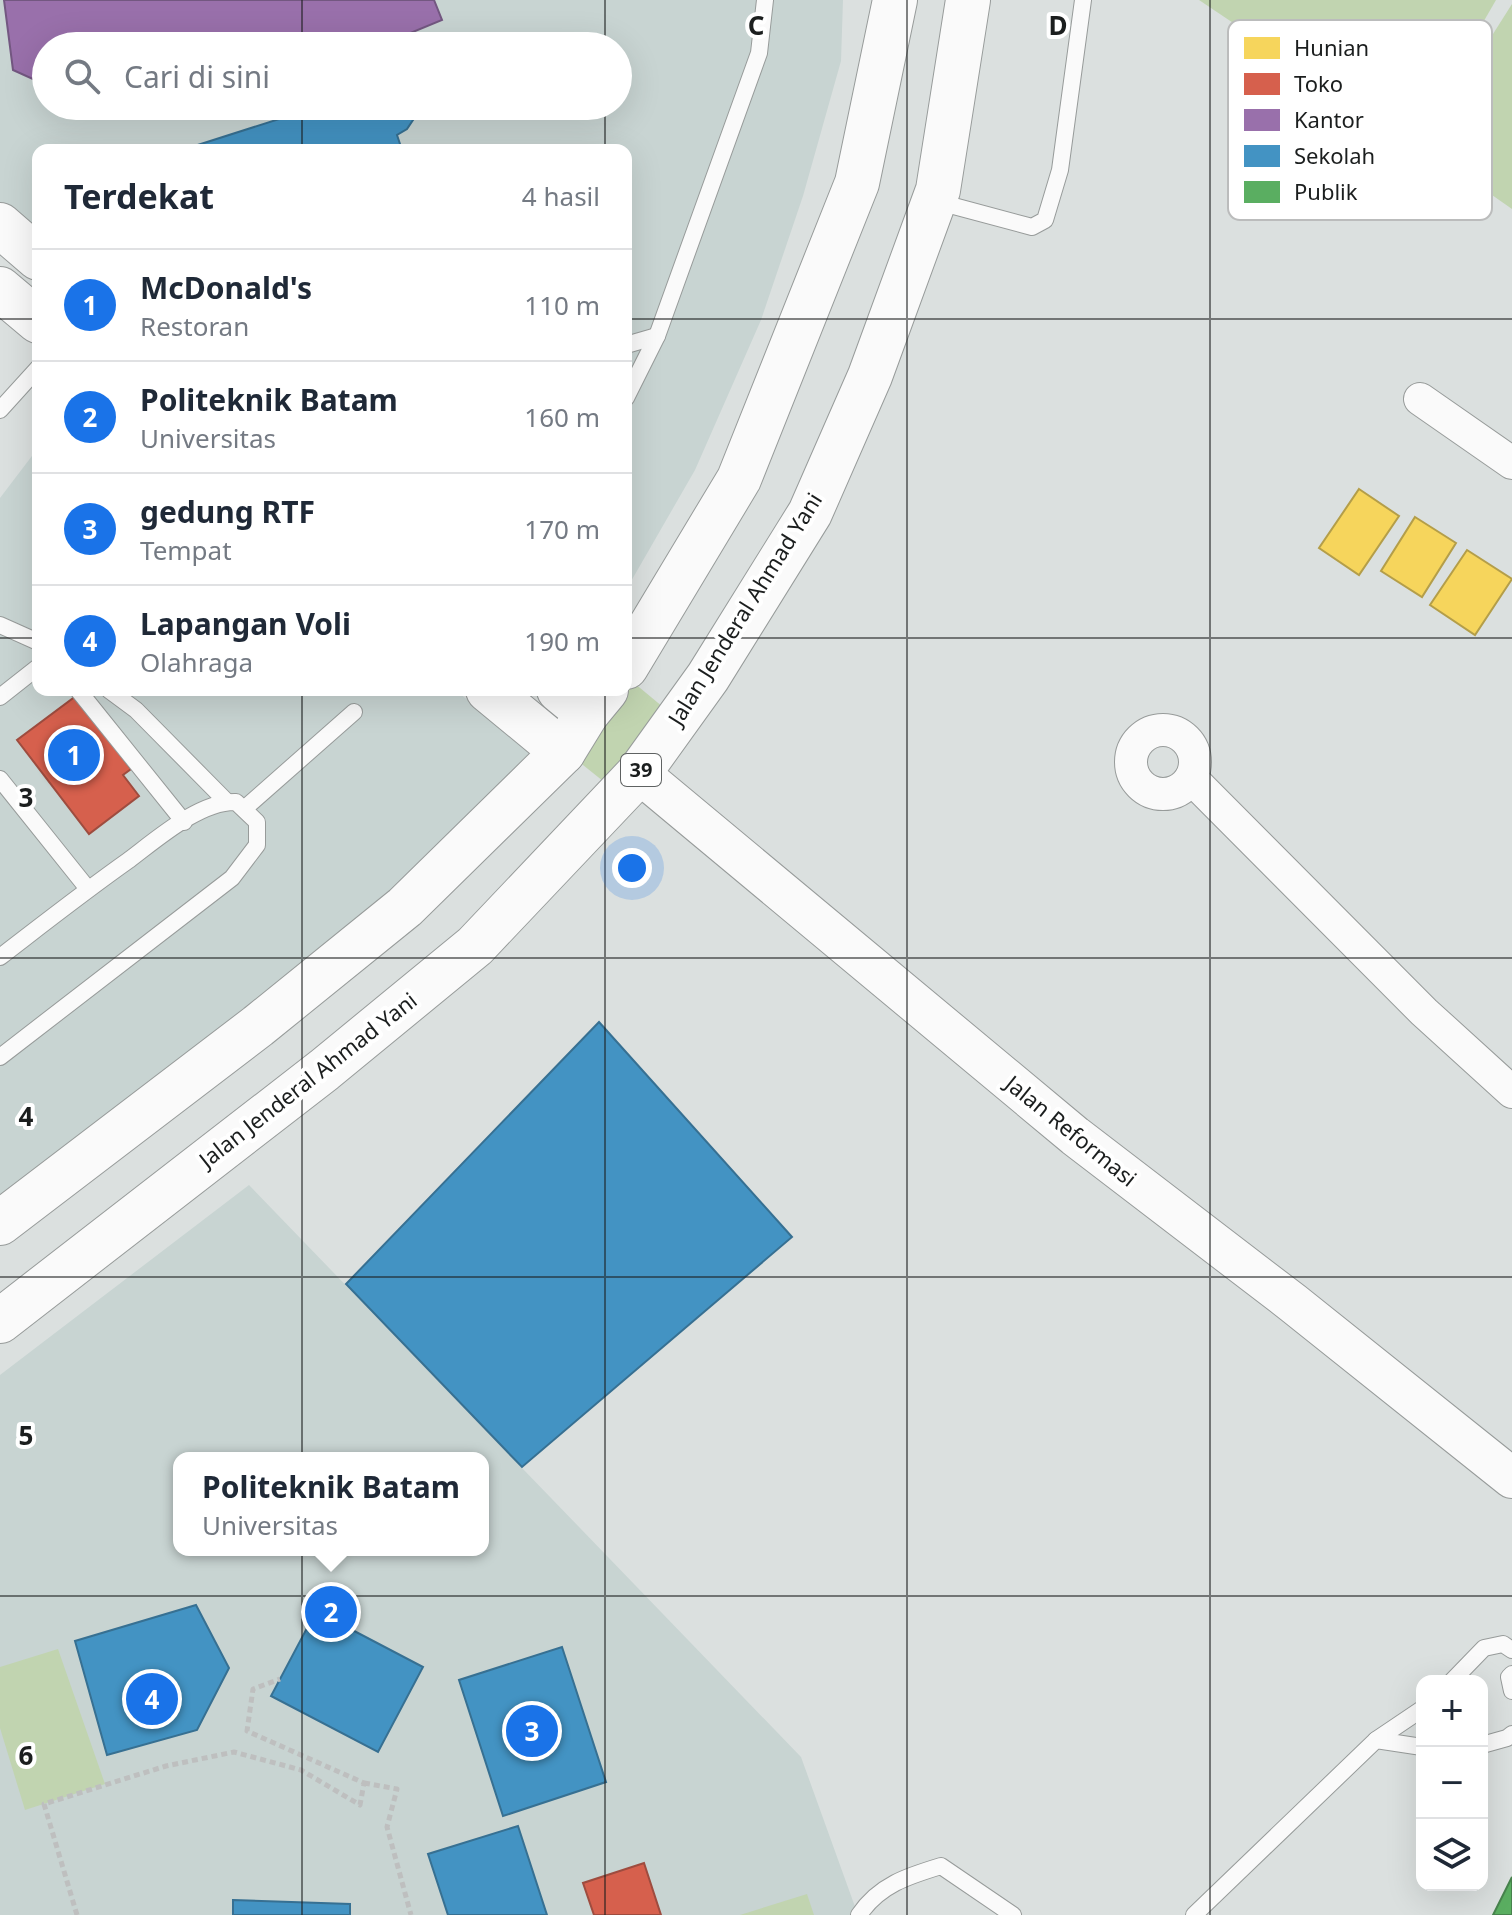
<!DOCTYPE html>
<html lang="id">
<head>
<meta charset="utf-8">
<style>
  body { margin:0; font-family:"Noto Sans",sans-serif; background:#f6f6f7; color:#1f2937 }
  .controls { position:absolute; right:24px; bottom:24px; display:grid; overflow:hidden; border-radius:16px; box-shadow:0 8px 32px #0002 }
  .controls button { width:72px; height:72px; display:grid; place-items:center; padding:0; border:0; border-bottom:2px solid #e0e1e3; background:#fff; color:#1f2937; font:40px sans-serif }
  .you { position:absolute; left:632px; top:868px; width:28px; height:28px; margin:-20px; border:6px solid #fff; border-radius:50%; background:#1a73e8; box-shadow:0 0 0 12px #1a73e833 }
  .badge { display:grid; place-items:center; width:52px; height:52px; border-radius:50%; background:#1a73e8; color:#fff; font-size:26px; font-weight:700 }
  .pin { position:absolute; translate:-50% -50%; border:4px solid #fff; box-shadow:0 2px 8px #0006 }
  .popup { position:absolute; left:173px; top:1452px; width:316px; height:104px; box-sizing:border-box; display:grid; place-content:center; border-radius:16px; background:#fff; filter:drop-shadow(0 2px 6px #0005); font-size:26px; white-space:nowrap; color:#747a83 }
  .popup b { font-size:30px; color:#1f2937 }
  .popup::after { content:''; position:absolute; left:50%; top:100%; margin-left:-16px; border:16px solid transparent; border-top-color:#fff }
  .list { margin:0; padding:0; list-style:none }
  h2 { display:flex; justify-content:space-between; align-items:center; height:104px; margin:0; padding:0 32px; font-size:34px }
  h2 small { font-size:26px; font-weight:400; color:#747a83 }
  .list li { display:grid; grid-template-columns:52px 1fr auto; gap:24px; align-items:center; box-sizing:border-box; height:112px; padding:0 32px; border-top:2px solid #e0e1e3 }
  .list b { display:block; font-size:30px; white-space:nowrap }
  .list p { margin:0; font-size:26px; white-space:nowrap; color:#747a83 }
  .list em { font-size:26px; font-style:normal; color:#747a83 }
  .icon { flex:none; width:44px; height:44px; fill:none; stroke:currentColor; stroke-width:2; stroke-linecap:round; stroke-linejoin:round }
  .map { position:relative; flex:none; width:1512px; height:1915px; overflow:hidden }
  .search { position:absolute; background:#fff; box-shadow:0 8px 32px #0002; left:32px; top:32px; width:600px; height:88px; display:flex; align-items:center; gap:20px; box-sizing:border-box; padding:0 28px; border-radius:44px; color:#747a83; font-size:30px }
  .panel { position:absolute; background:#fff; box-shadow:0 8px 32px #0002; left:32px; top:144px; width:600px; height:552px; border-radius:16px }
  .map>svg:first-child { display:block }
  .built { fill:#c8d4d2; fill-rule:evenodd }
  .green { fill:#c1d4b0 }
  .homes { fill:#f6d55c; stroke:#b49e49; stroke-width:2 }
  .shops { fill:#d6604d; stroke:#9e4c3f; stroke-width:2 }
  .offices { fill:#9970ab; stroke:#735781; stroke-width:2 }
  .schools { fill:#4393c3; stroke:#377092; stroke-width:2 }
  .public { fill:#5aae61; stroke:#47834d; stroke-width:2 }
  .lines { fill:none; stroke-linecap:round; stroke-linejoin:round }
  .service-casing { stroke:#979b9a; stroke-width:18 }
  .minor-casing { stroke:#979b9a; stroke-width:34 }
  .tertiary-casing { stroke:#979b9a; stroke-width:42 }
  .secondary-casing { stroke:#979b9a; stroke-width:46 }
  .trunk-casing { stroke:#979b9a; stroke-width:46 }
  .path { stroke:#bebfbf; stroke-width:5; stroke-dasharray:6 4; stroke-linecap:butt }
  .service { stroke:#fafafa; stroke-width:16 }
  .minor { stroke:#fafafa; stroke-width:32 }
  .tertiary { stroke:#fafafa; stroke-width:40 }
  .secondary { stroke:#fafafa; stroke-width:44 }
  .trunk { stroke:#fafafa; stroke-width:44 }
  .grid { fill:none; stroke:#1b1e1e; stroke-width:2; stroke-opacity:0.55 }
  .labels { text-anchor:middle; stroke-width:8; stroke-linejoin:round; paint-order:stroke }
  .shield { fill:#fff; stroke:#5f6262; stroke-width:2 }
  .shield-label { font-size:20px; font-weight:bold; fill:#1b1e1e }
  .street-label { font-size:22px; fill:#1b1e1e; stroke:#fff }
  .key { fill:#fff; stroke:#bbbcbc; stroke-width:2 }
  .key-label { font-size:22px; fill:#1b1e1e }
  .grid-label { font-size:26px; text-anchor:middle; font-weight:bold; fill:#1b1e1e; stroke:#fff; stroke-width:8; stroke-linejoin:round; paint-order:stroke }
</style>
</head>
<body>
<div class="map">
<svg width="1512" height="1915" viewBox="0 0 1512 1915">
  <rect width="100%" height="100%" fill="#dbe0df"/>
  <g class="built">
    <path d="M0 0H843L841 61 803 196 761 320 695 470 626 590V150H38V241L0 208ZM46 46H618V106H46Z"/>
    <polygon points="38,448 38,690 455,690 533,751 392,901 0,1203 0,498"/>
    <path d="M249 1185 801 1757 858 1915H0V1375ZM179 1458H483V1550H179Z"/>
  </g>
  <g class="green">
    <polygon points="1199,0 1496,0 1413,144"/>
    <polygon points="1512,4 1512,209 1422,146"/>
    <polygon points="628,678 663,707 603,781 568,753"/>
    <polygon points="58,1649 105,1784 25,1810 0,1728 0,1667"/>
    <polygon points="807,1894 814,1915 740,1915"/>
  </g>
  <g class="homes">
    <polygon points="1359,489 1399,516 1359,575 1319,548"/>
    <polygon points="1415,517 1456,543 1422,597 1381,571"/>
    <polygon points="1467,550 1512,579 1475,635 1430,605"/>
  </g>
  <g class="shops">
    <polygon points="76,696 131,769 123,775 139,796 89,834 17,740"/>
    <polygon points="644,1863 661,1915 594,1915 583,1883"/>
  </g>
  <polygon class="offices" points="4,0 434,0 442,20 379,46 46,46 46,85 13,70"/>
  <g class="schools">
    <polygon points="320,106 419,106 415,117 407,129 397,135 402,150 182,150"/>
    <polygon points="599,1022 792,1237 522,1467 346,1284"/>
    <polygon points="196,1605 229,1668 197,1730 107,1755 75,1641"/>
    <polygon points="316,1611 423,1667 378,1752 271,1696"/>
    <polygon points="562,1647 606,1782 503,1816 459,1680"/>
    <polygon points="518,1826 547,1915 448,1915 428,1854"/>
    <polygon points="233,1900 350,1904 350,1915 233,1915"/>
  </g>
  <polygon class="public" points="1512,1877 1512,1915 1493,1915"/>
  <g class="lines">
    <g class="service-casing">
      <g id="service">
        <polyline points="935,201 1032,227 1045,220 1060,170 1083,0"/>
        <polyline points="626,345 657,336"/>
        <polyline points="626,398 657,336 759,53 765,0"/>
        <polyline points="0,410 38,368"/>
        <polyline points="0,625 38,642"/>
        <polyline points="78,690 184,822"/>
        <polyline points="109,690 136,710 227,802"/>
        <polyline points="0,697 38,667"/>
        <polyline points="0,779 88,889"/>
        <polyline points="244,809 354,712"/>
        <path d="M0 957C43 924 85 891 129 860 157 839 200 801 236 802L257 822V845L232 878 0 1057"/>
        <polyline points="1512,1674 1509,1677 1512,1691"/>
        <polyline points="1452,1681 1484,1648 1503,1644 1512,1650"/>
        <polyline points="1376,1740 1422,1709"/>
        <polyline points="1482,1745 1507,1738 1512,1734"/>
        <path d="M859 1915C879 1885 908 1876 941 1866L1013 1915"/>
        <polyline points="1194,1915 1376,1740 1422,1747"/>
      </g>
    </g>
    <g class="minor-casing">
      <g id="minor">
        <polyline points="1420,399 1512,463"/>
        <circle cx="1163" cy="762" r="32"/>
        <polyline points="1191,778 1424,1012 1512,1092"/>
      </g>
    </g>
    <g class="tertiary-casing">
      <polyline id="tertiary" points="639,773 1075,1136 1293,1303 1512,1478"/>
    </g>
    <g class="secondary-casing">
      <g id="secondary">
        <polyline points="0,225 38,258"/>
        <polyline points="0,289 38,321"/>
        <polyline points="488,690 563,752"/>
        <polyline points="559,690 587,713"/>
      </g>
    </g>
    <g class="trunk-casing">
      <g id="trunk">
        <polyline points="626,667 739,479 857,183 895,0"/>
        <polyline points="0,1223 258,1026 405,907 563,752 587,713 606,690"/>
        <polyline points="0,1321 324,1070 475,946 639,773 708,677 810,513 870,376 938,190 968,0"/>
      </g>
    </g>
    <g class="path">
      <polyline points="364,1783 397,1789 387,1827 411,1915"/>
      <polyline points="77,1915 44,1804 166,1766 234,1752 301,1770 360,1805 364,1783 247,1731 253,1689 280,1679"/>
    </g>
    <use href="#service" class="service"/>
    <use href="#minor" class="minor"/>
    <use href="#tertiary" class="tertiary"/>
    <use href="#secondary" class="secondary"/>
    <use href="#trunk" class="trunk"/>
  </g>
  <path class="grid" d="M302 0V46M605 0V46M907 0V1915M1210 0V1915M302 106V150M605 106V150M0 319H38M626 319H1512M0 638H38M626 638H1512M302 690V1915M605 690V1915M0 958H1512M0 1277H1512M0 1596H1512"/>
  <g class="labels">
    <rect class="shield" x="621" y="754" width="40" height="32" rx="6"/>
    <g class="shield-label">
      <text x="641" y="777">39</text>
    </g>
    <g class="street-label">
      <text transform="translate(745 609) rotate(-58)" y="8">Jalan Jenderal Ahmad Yani</text>
      <text transform="translate(308 1080) rotate(-38)" y="8">Jalan Jenderal Ahmad Yani</text>
      <text transform="translate(1071 1131) rotate(39)" y="8">Jalan Reformasi</text>
    </g>
  </g>
  <rect x="1228" y="20" width="264" height="200" rx="12" class="key"/>
  <rect x="1244" y="37" width="36" height="22" fill="#f6d55c"/>
  <rect x="1244" y="73" width="36" height="22" fill="#d6604d"/>
  <rect x="1244" y="109" width="36" height="22" fill="#9970ab"/>
  <rect x="1244" y="145" width="36" height="22" fill="#4393c3"/>
  <rect x="1244" y="181" width="36" height="22" fill="#5aae61"/>
  <g class="key-label">
    <text x="1294" y="56">Hunian</text>
    <text x="1294" y="92">Toko</text>
    <text x="1294" y="128">Kantor</text>
    <text x="1294" y="164">Sekolah</text>
    <text x="1294" y="200">Publik</text>
  </g>
  <g class="grid-label">
    <text x="756" y="35">C</text>
    <text x="1058" y="35">D</text>
    <text x="26" y="807">3</text>
    <text x="26" y="1126">4</text>
    <text x="26" y="1445">5</text>
    <text x="26" y="1765">6</text>
  </g>
</svg>
<div class="controls">
<button>+</button>
<button>−</button>
<button><svg class="icon" aria-label="layers" viewBox="0 0 24 24"><path d="M12 4l9 5-9 5-9-5zM3 14l9 5 9-5"/></svg></button>
</div>
<div class="you"></div>
<div class="pin badge" style="left:74px;top:755px">1</div>
<div class="pin badge" style="left:331px;top:1612px">2</div>
<div class="popup"><b>Politeknik Batam</b>Universitas</div>
<div class="pin badge" style="left:532px;top:1731px">3</div>
<div class="pin badge" style="left:152px;top:1699px">4</div>
<div class="search"><svg class="icon" aria-label="search" viewBox="0 0 24 24"><circle cx="10" cy="10" r="6"/><path d="M15 15l6 6"/></svg>Cari di sini</div>
<section class="panel">
<h2>Terdekat<small>4 hasil</small></h2>
<ul class="list">
<li><span class="badge">1</span><div><b>McDonald's</b><p>Restoran</p></div><em>110 m</em></li>
<li><span class="badge">2</span><div><b>Politeknik Batam</b><p>Universitas</p></div><em>160 m</em></li>
<li><span class="badge">3</span><div><b>gedung RTF</b><p>Tempat</p></div><em>170 m</em></li>
<li><span class="badge">4</span><div><b>Lapangan Voli</b><p>Olahraga</p></div><em>190 m</em></li>
</ul>
</section>
</div>
</body>
</html>
